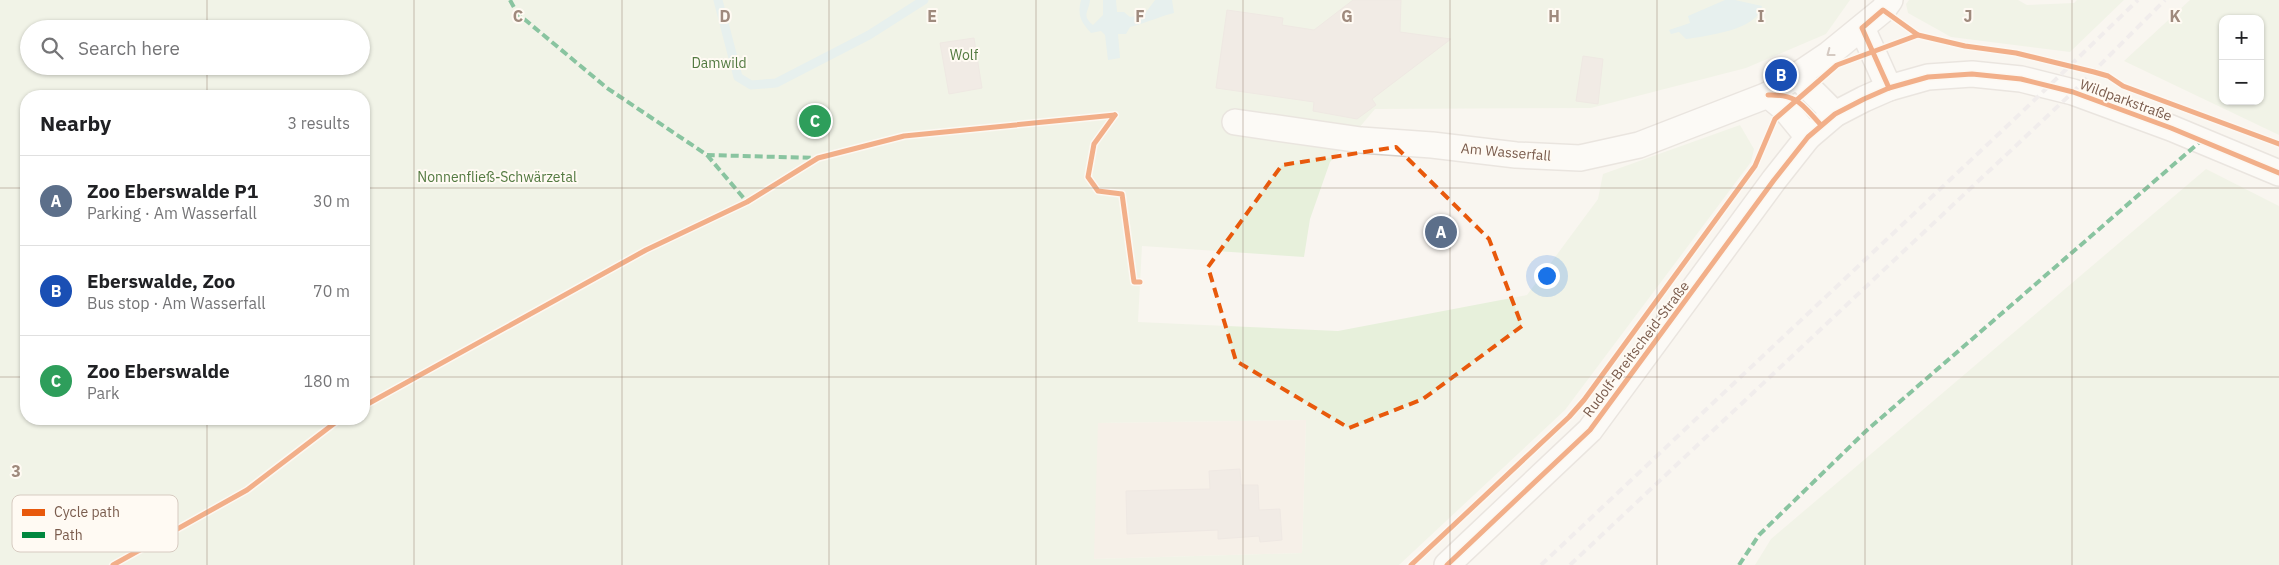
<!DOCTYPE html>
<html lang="en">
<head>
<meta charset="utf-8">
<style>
  body { margin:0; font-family:"IBM Plex Sans",sans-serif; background:#f6f6f6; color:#202124 }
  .controls { position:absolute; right:15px; top:15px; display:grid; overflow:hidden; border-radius:10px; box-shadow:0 1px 4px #0004 }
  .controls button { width:45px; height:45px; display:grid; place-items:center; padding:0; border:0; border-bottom:1px solid #e0e0e0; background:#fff; color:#202124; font:25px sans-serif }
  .you { position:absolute; left:1546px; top:275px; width:18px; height:18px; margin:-12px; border:4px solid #fff; border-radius:50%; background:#1a73e8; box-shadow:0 0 0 8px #1a73e833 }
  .badge { display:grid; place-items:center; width:32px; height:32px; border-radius:50%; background:#7c3aed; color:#fff; font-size:16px; font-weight:700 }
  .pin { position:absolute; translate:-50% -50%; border:2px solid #fff; box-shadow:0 1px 5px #0006 }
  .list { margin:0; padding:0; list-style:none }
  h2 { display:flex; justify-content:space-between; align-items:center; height:65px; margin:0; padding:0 20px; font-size:21px }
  h2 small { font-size:16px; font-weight:400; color:#757577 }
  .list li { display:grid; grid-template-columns:32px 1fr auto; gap:15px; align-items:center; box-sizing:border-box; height:90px; padding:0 20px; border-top:1px solid #e0e0e0 }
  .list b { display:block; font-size:19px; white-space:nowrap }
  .list p { margin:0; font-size:16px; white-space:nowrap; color:#757577 }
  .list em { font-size:16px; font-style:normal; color:#757577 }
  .icon { flex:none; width:28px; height:28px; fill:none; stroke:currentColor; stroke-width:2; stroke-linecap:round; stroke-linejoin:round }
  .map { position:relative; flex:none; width:2279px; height:565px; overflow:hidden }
  .search { position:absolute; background:#fff; box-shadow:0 1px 4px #0004; left:20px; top:20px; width:350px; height:55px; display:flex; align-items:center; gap:12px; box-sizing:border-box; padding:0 18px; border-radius:28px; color:#757577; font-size:19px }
  .panel { position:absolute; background:#fff; box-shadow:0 1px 4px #0004; left:20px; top:90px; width:350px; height:335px; border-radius:20px }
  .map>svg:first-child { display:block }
  .residential { fill:#f2e8de }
  .green { fill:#e7f0db; fill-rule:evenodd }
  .water { fill:#d0e8ea }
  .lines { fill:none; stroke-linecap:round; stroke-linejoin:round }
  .stream { stroke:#d0e8ea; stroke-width:9 }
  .building { fill:#e6ded7; stroke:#e2d8d2 }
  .street-casing { stroke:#d7d1cb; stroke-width:28 }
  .street { stroke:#fefefd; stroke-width:25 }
  .rail { stroke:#e6e3e7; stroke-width:4; stroke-dasharray:8 5; stroke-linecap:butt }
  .quiet { stroke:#00873e; stroke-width:4; stroke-dasharray:8 4; stroke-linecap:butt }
  .cycleway-casing { stroke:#fffaf3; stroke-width:8 }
  .cycleway { stroke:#e8590c; stroke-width:5 }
  .oneway { stroke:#a8958b }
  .marked { fill:none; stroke:#e8590c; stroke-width:4; stroke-dasharray:10 6; stroke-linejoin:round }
  .grid { fill:none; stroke:#9f8a7d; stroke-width:1; stroke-opacity:0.55 }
  .labels { text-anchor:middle; stroke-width:4; stroke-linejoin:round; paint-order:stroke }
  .park-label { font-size:14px; fill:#537a41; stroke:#fffaf3 }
  .street-label { font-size:14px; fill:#7a5c4d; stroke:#fffaf3 }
  .key { fill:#fffaf3; stroke:#d7cbc1; stroke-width:1 }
  .key-label { font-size:14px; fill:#7a5c4d }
  .grid-label { font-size:16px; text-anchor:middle; font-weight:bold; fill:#9f8a7d; stroke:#fffaf3; stroke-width:4; stroke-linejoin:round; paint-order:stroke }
</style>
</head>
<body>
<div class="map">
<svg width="2279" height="565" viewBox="0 0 2279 565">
  <rect width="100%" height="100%" fill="#f9f5f0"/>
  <polygon class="residential" points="1306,420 1302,553 1093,559 1097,423"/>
  <g class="green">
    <path d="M0 0H1850L1826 34 1746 68 1591 108 1375 109 1330 162 1310 219 1304 257 1142 246 1138 322 1338 331 1527 295 1598 199 1603 174 1740 125 1754 149 1751 162 1565 410 1399 565H0ZM29 29H361V66H29ZM26 96H364V419H26ZM1306 420 1302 553 1094 559 1098 423Z"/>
    <polygon points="1909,0 2018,0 2027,5 2074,3 2077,0 2124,0 2070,52 1951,37 1908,13 1906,4"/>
    <path d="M2190 0H2279V135L2124 61ZM2223 19H2260V101H2223Z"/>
    <polygon points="2206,169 2279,206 2279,565 1755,565 1771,539"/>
  </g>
  <g class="water">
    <path d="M1081 0H1090C1089 12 1081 15 1093 25L1103 15V0H1116L1117 12H1124L1130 17 1144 15 1155 0H1172L1174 13C1158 17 1146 23 1130 27L1126 34H1118L1120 58 1108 60 1105 35 1101 31 1091 33C1081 22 1077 15 1081 0Z"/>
    <path d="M1725 0H1735L1762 6C1758 30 1706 36 1686 39L1679 32 1671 34 1669 30 1690 23 1688 16Z"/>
  </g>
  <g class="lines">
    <polyline class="stream" points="718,0 738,77 751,85 776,83 869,35 924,0"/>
  </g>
  <g class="building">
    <polygon points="1353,0 1401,0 1400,32 1451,39 1372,99 1376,105 1357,119 1313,111 1314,102 1216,88 1227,10 1283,18 1282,25 1314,30"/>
    <polygon points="974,38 982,88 949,94 940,43"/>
    <polygon points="1583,56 1603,59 1598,104 1576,101"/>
    <polygon points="1240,469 1241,485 1258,485 1259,510 1280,509 1282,540 1260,542 1259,536 1218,539 1218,530 1127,534 1126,491 1210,489 1209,471"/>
  </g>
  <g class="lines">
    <g class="street-casing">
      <g id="street">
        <polyline points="1862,28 1889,88"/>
        <polyline points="1798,77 1835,114"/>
        <polyline points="1768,95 1785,109 1808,137"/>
        <polyline points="1235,122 1361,140 1432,145 1516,155 1580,158 1639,145 1768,95 1829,54 1883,10 1890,0"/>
        <polyline points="1447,565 1590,430 1774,180 1808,137 1835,114 1864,99 1889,88 1928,77 1972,74 2021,79 2073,92 2171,128 2279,173"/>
      </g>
    </g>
    <use href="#street" class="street"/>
    <g class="rail">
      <polyline points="1541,565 2023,111 2138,0"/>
      <polyline points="1570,565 2073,92 2165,0"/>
    </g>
    <g class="quiet">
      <polyline points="510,0 517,13 607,88 707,155 817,158"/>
      <polyline points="707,155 747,202"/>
      <polyline points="1739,565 1759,535 1866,431 2202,140"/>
    </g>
    <g class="cycleway-casing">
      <g id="cycleway">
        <polyline points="1889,88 1862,28 1883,10 1918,35 1965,46 2016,53 2094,72 2108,76 2123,86 2279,144"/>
        <path d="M1768 95C1798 94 1802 105 1821 125"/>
        <polyline points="1115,115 1094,144 1088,177 1098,191 1122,194 1134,282 1140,282"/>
        <polyline points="364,406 646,250 747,202 818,158 904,136 1115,115"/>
        <polyline points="113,565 247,490 340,419"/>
        <polyline points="1411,565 1569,417 1584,400 1755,166 1775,119 1837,65 1918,35"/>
        <polyline points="1447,565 1590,430 1774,180 1808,137 1835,114 1864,99 1889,88 1928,77 1972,74 2021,79 2073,92 2171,128 2279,173"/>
      </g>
    </g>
    <use href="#cycleway" class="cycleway"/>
  </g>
  <defs><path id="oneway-chevron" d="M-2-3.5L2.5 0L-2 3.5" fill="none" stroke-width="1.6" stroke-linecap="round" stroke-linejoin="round" transform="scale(1.25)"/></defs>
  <use class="oneway" href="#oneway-chevron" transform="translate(1830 53) rotate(143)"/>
  <path d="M0 0H2279V565H0ZM1396 147 1489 239 1522 326 1423 399 1349 428 1236 361 1208 267 1282 165Z" fill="#f9f5f0" fill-opacity=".55" fill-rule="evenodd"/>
  <path class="marked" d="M1396 147 1489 239 1522 326 1423 399 1349 428 1236 361 1208 267 1282 165Z"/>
  <path class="grid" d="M207 0V29M414 0V565M622 0V565M829 0V565M1036 0V565M1243 0V565M1450 0V565M1657 0V565M1865 0V565M2072 0V565M207 66V96M0 188H26M364 188H2279M0 377H26M364 377H2279M207 419V565"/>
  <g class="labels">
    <g class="park-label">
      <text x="964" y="60">Wolf</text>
      <text x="719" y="68">Damwild</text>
      <text x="497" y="182">Nonnenfließ-Schwärzetal</text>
    </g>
    <g class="street-label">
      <text transform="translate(2126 100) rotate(20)" y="5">Wildparkstraße</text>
      <text transform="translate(1506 152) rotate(5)" y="5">Am Wasserfall</text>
      <text transform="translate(1636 349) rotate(-53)" y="5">Rudolf-Breitscheid-Straße</text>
    </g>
  </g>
  <rect x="12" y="495" width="166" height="57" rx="8" class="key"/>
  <rect x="22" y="509" width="23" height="7" fill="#e8590c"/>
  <rect x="22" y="532" width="23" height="6" fill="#00873e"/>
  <g class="key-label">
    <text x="54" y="517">Cycle path</text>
    <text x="54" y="540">Path</text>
  </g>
  <g class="grid-label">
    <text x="518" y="22">C</text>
    <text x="725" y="22">D</text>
    <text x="932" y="22">E</text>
    <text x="1140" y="22">F</text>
    <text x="1347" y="22">G</text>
    <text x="1554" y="22">H</text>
    <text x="1761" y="22">I</text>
    <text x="1968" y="22">J</text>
    <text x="2175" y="22">K</text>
    <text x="16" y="477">3</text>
  </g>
</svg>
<div class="controls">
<button>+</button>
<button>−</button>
</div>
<div class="you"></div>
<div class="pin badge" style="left:1441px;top:232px;background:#5c6f8a">A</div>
<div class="pin badge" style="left:1781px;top:75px;background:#1a4fb4">B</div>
<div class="pin badge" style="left:815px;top:121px;background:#2e9e5b">C</div>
<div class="search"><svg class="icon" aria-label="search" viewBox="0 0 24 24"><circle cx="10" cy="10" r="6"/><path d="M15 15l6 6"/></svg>Search here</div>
<section class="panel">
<h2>Nearby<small>3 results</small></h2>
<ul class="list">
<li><span class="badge" style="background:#5c6f8a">A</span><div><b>Zoo Eberswalde P1</b><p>Parking · Am Wasserfall</p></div><em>30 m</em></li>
<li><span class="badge" style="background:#1a4fb4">B</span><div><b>Eberswalde, Zoo</b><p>Bus stop · Am Wasserfall</p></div><em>70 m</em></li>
<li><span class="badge" style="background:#2e9e5b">C</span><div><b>Zoo Eberswalde</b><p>Park</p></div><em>180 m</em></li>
</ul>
</section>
</div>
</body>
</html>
